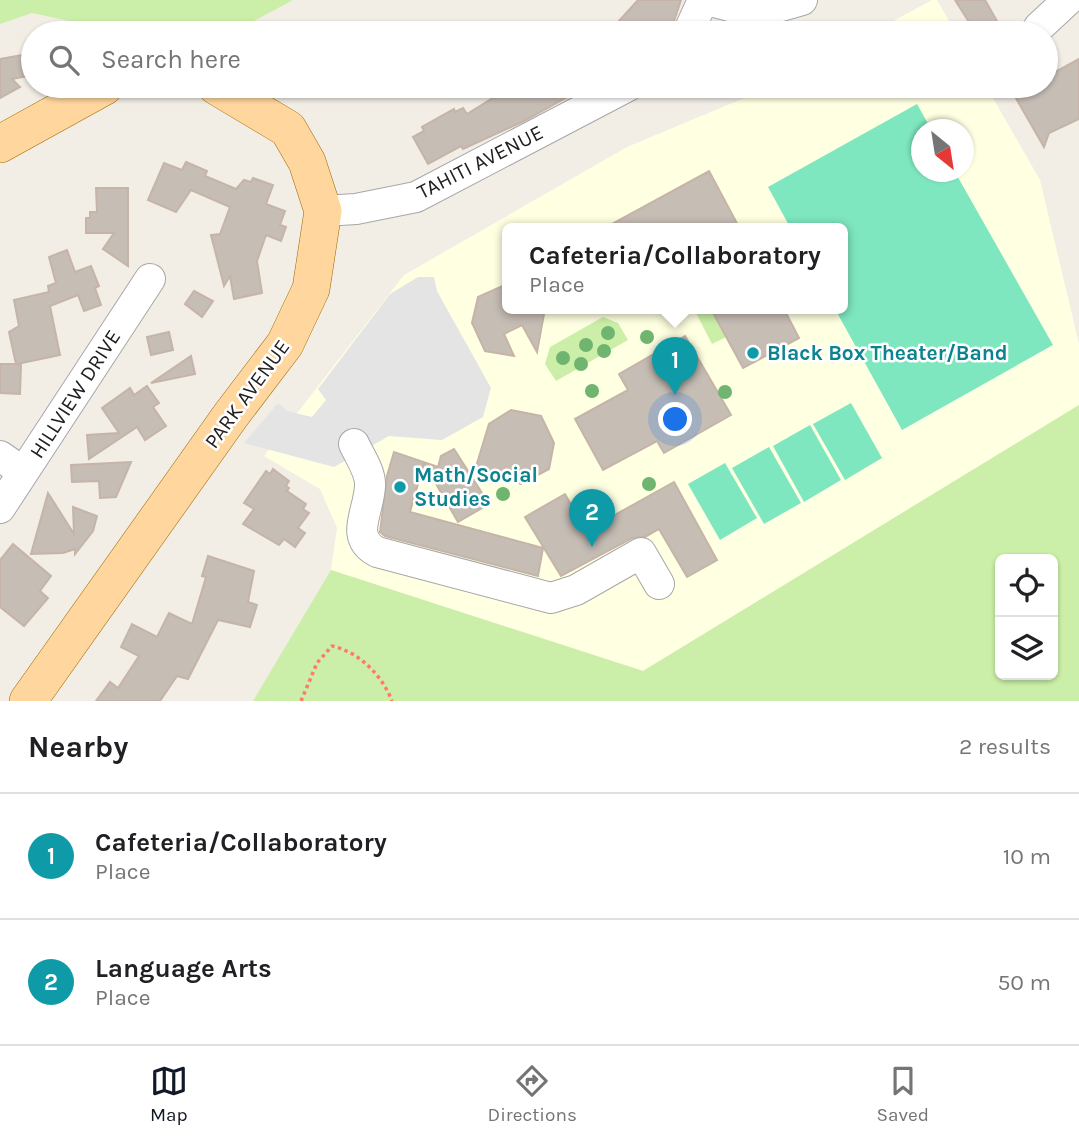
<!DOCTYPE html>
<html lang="en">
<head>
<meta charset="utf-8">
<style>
  body { margin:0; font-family:Karla,sans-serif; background:#f6f6f6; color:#202124 }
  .controls { position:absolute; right:21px; bottom:21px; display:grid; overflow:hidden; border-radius:10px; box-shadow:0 2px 5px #0004 }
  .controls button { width:63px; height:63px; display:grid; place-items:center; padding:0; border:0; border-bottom:2px solid #e0e0e0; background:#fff; color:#202124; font:35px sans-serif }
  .compass { position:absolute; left:911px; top:119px; width:63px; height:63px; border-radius:50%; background:#fff; box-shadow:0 2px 5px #0004; rotate:150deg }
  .you { position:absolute; left:676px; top:420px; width:24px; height:24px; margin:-18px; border:5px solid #fff; border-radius:50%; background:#1a73e8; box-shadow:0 0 0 10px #1a73e833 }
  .badge { display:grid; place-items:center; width:46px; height:46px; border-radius:50%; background:#111827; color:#fff; font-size:23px; font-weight:700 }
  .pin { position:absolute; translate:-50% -58px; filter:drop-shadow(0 2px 4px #0008) }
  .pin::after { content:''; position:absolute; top:37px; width:24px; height:21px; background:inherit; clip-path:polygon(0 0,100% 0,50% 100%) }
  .popup { position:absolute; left:502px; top:223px; width:346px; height:91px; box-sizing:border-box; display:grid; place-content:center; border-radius:10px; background:#fff; filter:drop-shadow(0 2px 5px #0005); font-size:23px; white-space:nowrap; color:#757577 }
  .popup b { font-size:26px; color:#202124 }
  .popup::after { content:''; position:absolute; left:50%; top:100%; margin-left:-14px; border:14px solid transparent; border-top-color:#fff }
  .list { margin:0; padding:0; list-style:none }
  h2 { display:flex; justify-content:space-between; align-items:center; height:91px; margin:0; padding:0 28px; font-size:30px }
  h2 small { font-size:23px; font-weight:400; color:#757577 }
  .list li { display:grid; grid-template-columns:46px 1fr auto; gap:21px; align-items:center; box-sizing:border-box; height:126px; padding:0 28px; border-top:2px solid #e0e0e0 }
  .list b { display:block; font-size:26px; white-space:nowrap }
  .list p { margin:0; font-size:23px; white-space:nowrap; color:#757577 }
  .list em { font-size:23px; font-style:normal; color:#757577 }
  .icon { flex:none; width:38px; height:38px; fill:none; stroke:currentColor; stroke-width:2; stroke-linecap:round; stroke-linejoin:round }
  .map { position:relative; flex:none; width:1079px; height:701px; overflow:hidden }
  .search { position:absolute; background:#fff; box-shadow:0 2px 5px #0004; left:21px; right:21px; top:21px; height:77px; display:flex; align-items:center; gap:18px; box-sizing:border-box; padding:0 24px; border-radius:38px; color:#757577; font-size:26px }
  .sheet { height:343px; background:#fff }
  nav { display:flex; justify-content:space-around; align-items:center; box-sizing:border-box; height:98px; border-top:2px solid #e0e0e0; background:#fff; font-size:19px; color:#757577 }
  nav a { display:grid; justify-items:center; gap:4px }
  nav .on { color:#111827 }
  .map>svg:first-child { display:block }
  .education { fill:#ffffe2; fill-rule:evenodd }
  .grass { fill:#cbefa8; fill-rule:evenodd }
  .pitch { fill:#7ee7bf }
  .parking { fill:#e4e4e4 }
  .building { fill:#c6bdb5; stroke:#c5b4a7; stroke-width:2 }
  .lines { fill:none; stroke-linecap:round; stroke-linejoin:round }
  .minor-casing { stroke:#a7a7a7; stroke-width:32 }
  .major-casing { stroke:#9d6a00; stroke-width:38 }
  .path { stroke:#ff7a6a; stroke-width:3.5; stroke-dasharray:3.5 3.5; stroke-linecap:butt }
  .minor { stroke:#fff; stroke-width:30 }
  .major { stroke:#ffd69e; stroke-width:37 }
  .tree { fill:#6fb46f }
  .culture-dot { fill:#0f9aa8; stroke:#fff; stroke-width:2.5 }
  .labels { text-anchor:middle; stroke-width:5; stroke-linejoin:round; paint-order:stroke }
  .street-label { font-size:21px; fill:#202020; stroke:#fff }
  .culture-label { font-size:21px; font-weight:bold; fill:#0d838f; stroke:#fff; text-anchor:start }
</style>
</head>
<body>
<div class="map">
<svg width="1079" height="701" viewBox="0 0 1079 701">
  <rect width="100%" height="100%" fill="#f2eee6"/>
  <g class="education">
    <polygon points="932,0 937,0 956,33 871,33"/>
    <path d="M773 86H986L1040 180 1079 344V405L643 671 331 570 337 528 320 489 264 456 404 275 627 147ZM922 130H964V172H922ZM507 229H843V309H507Z"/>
  </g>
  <g class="grass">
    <polygon points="0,0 293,0 232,33 127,33 32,13 0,24"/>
    <polygon points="694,309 711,309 726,337 712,344"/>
    <polygon points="603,317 618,323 628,340 556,381 545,364 550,347"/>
    <path d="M1079 405V701H253L331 570 643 671ZM1053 559V675H1000V559Z"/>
  </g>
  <g class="pitch">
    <polygon points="917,104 931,129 922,130 922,172 955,172 1053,345 902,430 835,309 843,309 843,229 791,229 768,187"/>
    <polygon points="851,403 882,458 845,480 813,424"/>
    <polygon points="810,425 841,480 804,502 773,446"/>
    <polygon points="769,447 801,503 764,524 732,468"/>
    <polygon points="725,463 757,518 720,540 688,484"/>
  </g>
  <polygon class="parking" points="418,277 434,277 437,291 491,388 483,417 442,440 389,436 334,467 244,443 278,403 287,411 312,417 326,400 318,389 390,294"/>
  <g class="building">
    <polygon points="638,0 681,0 670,33 608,33"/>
    <polygon points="955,0 985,0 1001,28 992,33 976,33"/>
    <polygon points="27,54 33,66 33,75 12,79 20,87 0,98 0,59"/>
    <polygon points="1079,59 1079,119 1049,133 1044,147 1009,86 1046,86 1046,77"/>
    <polygon points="512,86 587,86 524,121 463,149 461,146 428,164 413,137 424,131 422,127 454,109 455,112 463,108 467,114"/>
    <polygon points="186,162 207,171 205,176 236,189 244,180 251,182 253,178 273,185 266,204 285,211 280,225 286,227 281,241 266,235 257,261 262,293 234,299 230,276 224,286 211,235 220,234 230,207 191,190 176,212 148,200 164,163 182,170"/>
    <polygon points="709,171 740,229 603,229"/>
    <polygon points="96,188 128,188 128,266 103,249 114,233 86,233 86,218 90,218 90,212 97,212"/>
    <polygon points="67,250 75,272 91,266 99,286 95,288 101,305 84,311 78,295 50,306 60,355 17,364 21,365 20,394 0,393 0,364 16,364 9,332 19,326 14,300 49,292 48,286 56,283 49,257"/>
    <polygon points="507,284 507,309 553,309 544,314 537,352 522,325 504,334 514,356 485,351 472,323 478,297"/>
    <polygon points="194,291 213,301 202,317 185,304"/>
    <polygon points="711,309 784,309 799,338 743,368"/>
    <polygon points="169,332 173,350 151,355 147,337"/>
    <polygon points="685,336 731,415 664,453 657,441 603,470 575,419 628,390 619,374"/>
    <polygon points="191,356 195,374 151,383"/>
    <polygon points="147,386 159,403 153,407 166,426 145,440 137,427 89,459 87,435 119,433 102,408 130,388 134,395"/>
    <polygon points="511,410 541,416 554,443 549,469 521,484 475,470 489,424"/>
    <polygon points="454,449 489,504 458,522 424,463 410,512 543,548 538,576 385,536 380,532 387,476 394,452 438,467 441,456"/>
    <polygon points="131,462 116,497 100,498 99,481 72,482 71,465"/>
    <polygon points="273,469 289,481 286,486 289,488 287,491 306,504 303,509 309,513 298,528 305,533 295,547 284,539 279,545 243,524 254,509 244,503 266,471 270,474"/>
    <polygon points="674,482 717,560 687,577 659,529 645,537 632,538 561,576 525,517 565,494 586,531"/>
    <polygon points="48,493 74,534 73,507 97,516 93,531 75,554 75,549 63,553 31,554"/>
    <polygon points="13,544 51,576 40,591 48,598 24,626 0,607 0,560"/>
    <polygon points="208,556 254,571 248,602 257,605 250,627 218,620 188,679 177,676 160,701 96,701 110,682 118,688 139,656 121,647 132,624 157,637 169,613 192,624 206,577 202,576"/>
  </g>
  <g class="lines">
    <g class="minor-casing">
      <g id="minor">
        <polyline points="707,0 756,13 802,0"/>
        <polyline points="1039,27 1068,0"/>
        <polyline points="688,33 703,0"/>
        <polyline points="323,211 356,209 416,197 628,86"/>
        <path d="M354 444C360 457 371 472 370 486 369 512 349 537 377 552L551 598 576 590 641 553 659 584"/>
        <polyline points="0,456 23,472"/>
        <polyline points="0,508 150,279"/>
      </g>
    </g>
    <g class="major-casing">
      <g id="major">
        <polyline points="0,144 105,86"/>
        <polyline points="28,701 231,415 285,344 311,289 323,211 307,162 288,129 216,86"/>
      </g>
    </g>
    <path class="path" d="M301 701 317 663 332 646C359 652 382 675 392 701"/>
    <use href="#minor" class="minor"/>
    <use href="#major" class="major"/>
  </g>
  <g class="tree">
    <circle cx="608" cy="333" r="7"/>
    <circle cx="647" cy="337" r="7"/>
    <circle cx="586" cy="345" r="7"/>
    <circle cx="604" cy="351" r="7"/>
    <circle cx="563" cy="358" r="7"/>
    <circle cx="581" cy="364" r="7"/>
    <circle cx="592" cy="391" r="7"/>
    <circle cx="725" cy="392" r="7"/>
    <circle cx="649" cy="484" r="7"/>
    <circle cx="503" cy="494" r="7"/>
  </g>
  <g class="culture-dot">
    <circle cx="753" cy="353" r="7"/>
    <circle cx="400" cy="487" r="7"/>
  </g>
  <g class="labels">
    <g class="street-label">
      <text transform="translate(480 162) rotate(-27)" y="7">TAHITI AVENUE</text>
      <text transform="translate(75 394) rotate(-57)" y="7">HILLVIEW DRIVE</text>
      <text transform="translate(247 394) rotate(-54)" y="7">PARK AVENUE</text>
    </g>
    <g class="culture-label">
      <text x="767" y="360">Black Box Theater/Band</text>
      <text x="414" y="482">Math/Social<tspan x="414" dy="24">Studies</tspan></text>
    </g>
  </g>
</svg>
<div class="controls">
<button><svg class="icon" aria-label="locate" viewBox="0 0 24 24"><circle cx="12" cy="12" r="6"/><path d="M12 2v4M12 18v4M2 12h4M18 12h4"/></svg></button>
<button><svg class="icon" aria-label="layers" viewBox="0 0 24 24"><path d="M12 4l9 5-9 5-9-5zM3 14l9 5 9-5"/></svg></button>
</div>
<svg class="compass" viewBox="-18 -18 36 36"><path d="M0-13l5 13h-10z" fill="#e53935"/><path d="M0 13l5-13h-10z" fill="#757577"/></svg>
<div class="you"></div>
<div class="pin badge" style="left:675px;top:395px;background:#0f9aa8">1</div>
<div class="popup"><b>Cafeteria/Collaboratory</b>Place</div>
<div class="pin badge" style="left:592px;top:547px;background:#0f9aa8">2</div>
<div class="search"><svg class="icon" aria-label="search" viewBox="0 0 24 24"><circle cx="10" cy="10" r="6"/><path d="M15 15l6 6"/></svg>Search here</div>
</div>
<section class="sheet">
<h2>Nearby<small>2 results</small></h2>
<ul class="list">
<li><span class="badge" style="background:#0f9aa8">1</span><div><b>Cafeteria/Collaboratory</b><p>Place</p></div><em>10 m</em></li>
<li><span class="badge" style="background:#0f9aa8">2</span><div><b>Language Arts</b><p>Place</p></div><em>50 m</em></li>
</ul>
</section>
<nav>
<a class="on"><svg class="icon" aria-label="map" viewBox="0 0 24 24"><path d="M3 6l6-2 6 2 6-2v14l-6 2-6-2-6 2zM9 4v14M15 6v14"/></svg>Map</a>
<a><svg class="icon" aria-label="directions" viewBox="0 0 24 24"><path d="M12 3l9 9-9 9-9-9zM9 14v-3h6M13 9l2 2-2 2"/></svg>Directions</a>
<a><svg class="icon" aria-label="saved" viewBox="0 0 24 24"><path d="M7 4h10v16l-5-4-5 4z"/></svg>Saved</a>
</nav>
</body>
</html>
